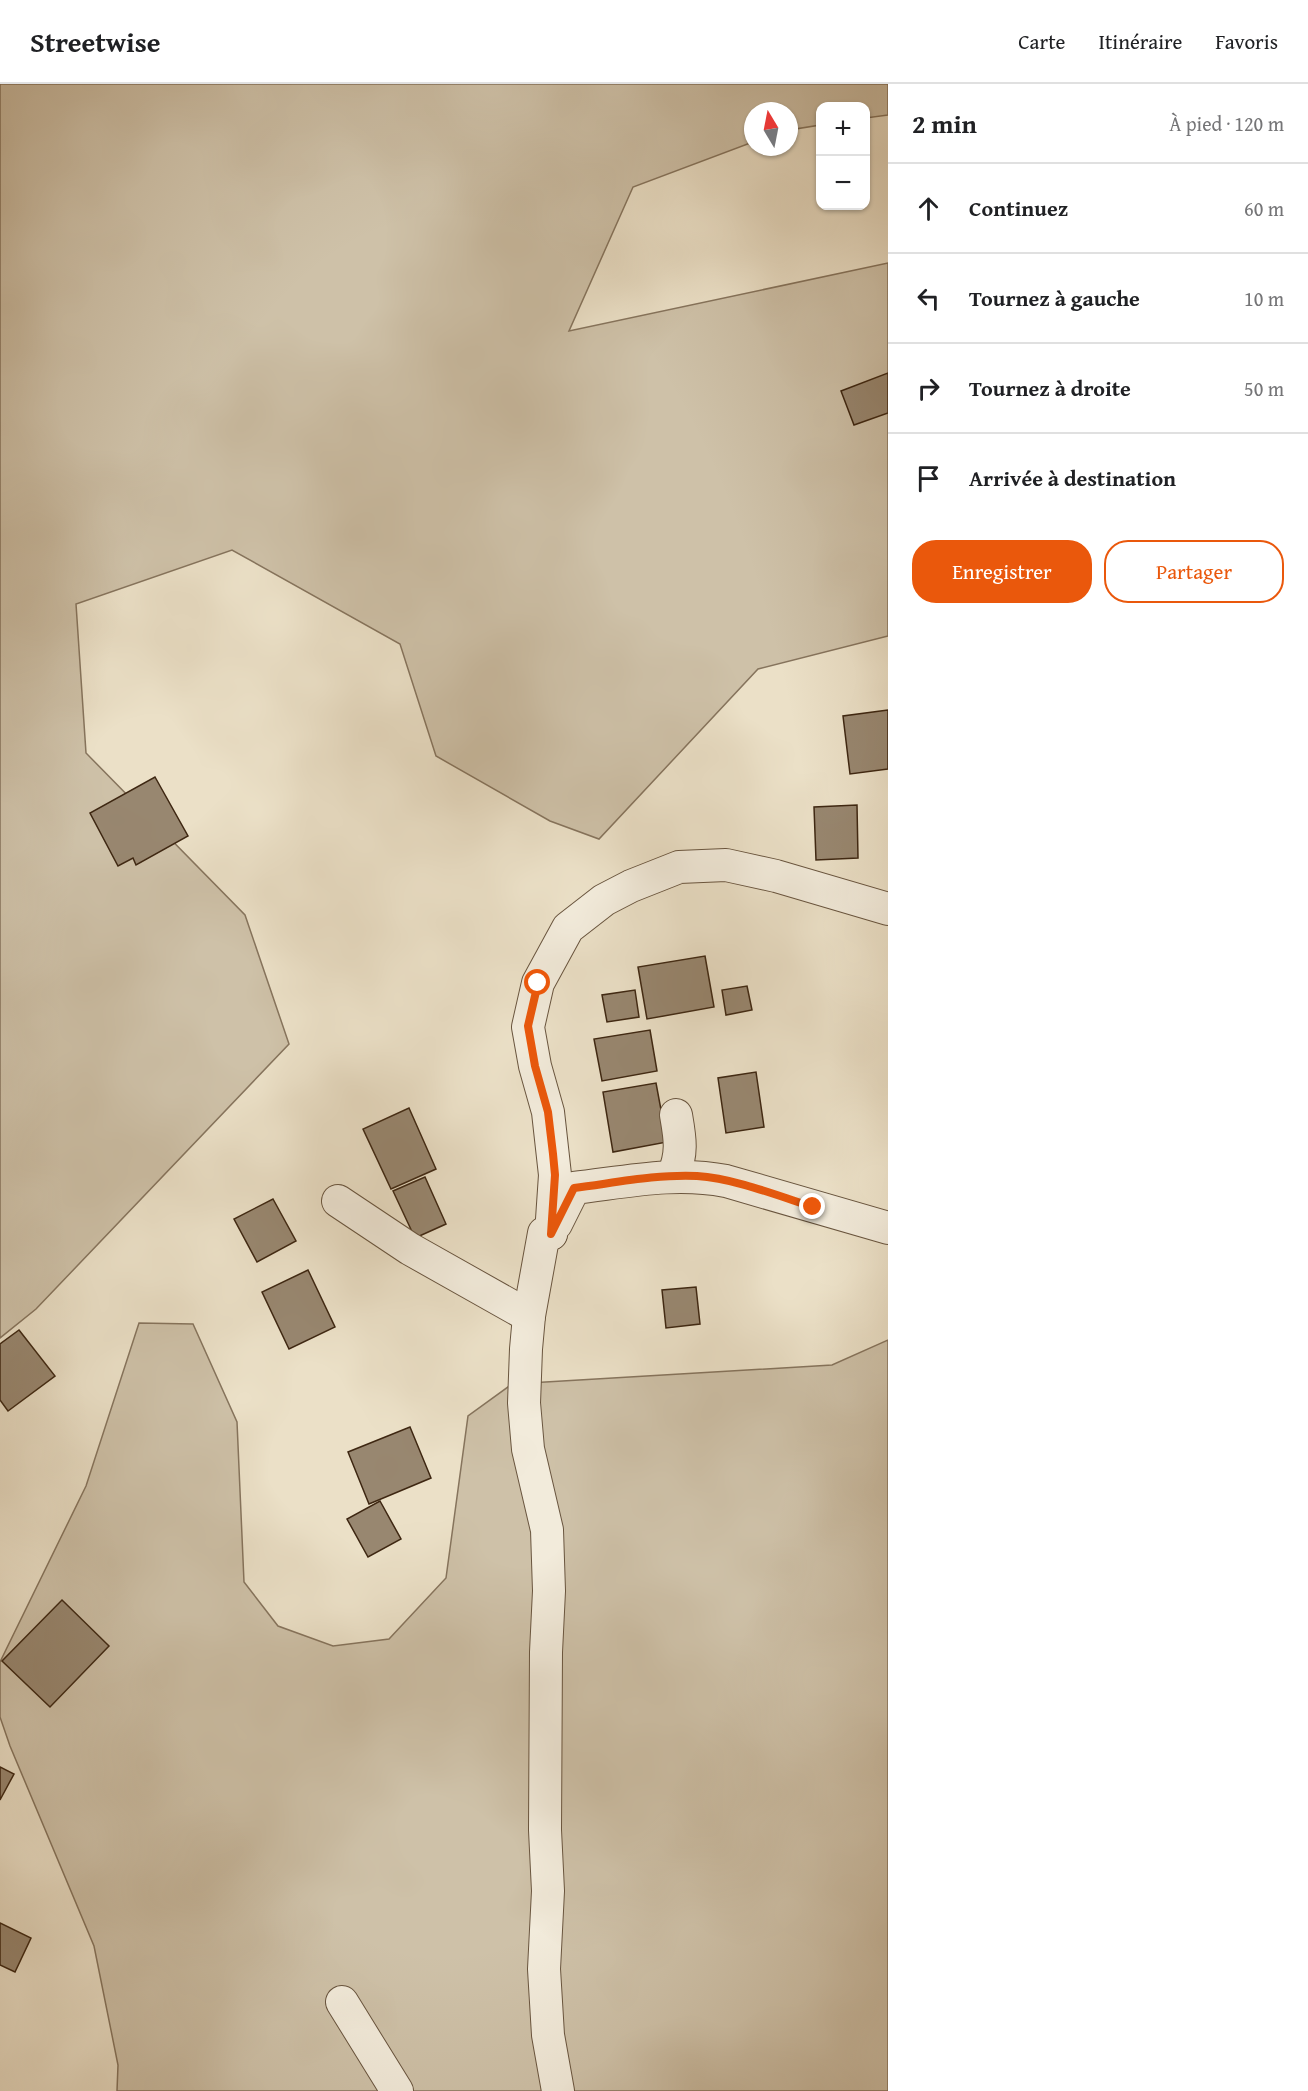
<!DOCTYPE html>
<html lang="fr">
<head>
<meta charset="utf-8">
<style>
  body { margin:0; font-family:"Gentium Book Plus",serif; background:#f6f6f6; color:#202124 }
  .controls { position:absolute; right:18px; top:18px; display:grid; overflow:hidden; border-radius:12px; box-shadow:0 2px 4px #0004 }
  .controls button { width:54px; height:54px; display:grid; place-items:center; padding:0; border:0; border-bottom:2px solid #e0e0e0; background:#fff; color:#202124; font:30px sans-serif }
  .compass { position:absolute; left:744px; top:18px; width:54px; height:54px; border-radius:50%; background:#fff; box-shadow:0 2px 4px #0004; rotate:350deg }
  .stop { position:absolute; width:18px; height:18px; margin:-14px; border:4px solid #ea580c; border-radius:50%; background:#fff }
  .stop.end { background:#ea580c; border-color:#fff; box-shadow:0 2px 6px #0008 }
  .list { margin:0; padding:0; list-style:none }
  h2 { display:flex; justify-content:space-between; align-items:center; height:78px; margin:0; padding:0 24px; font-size:26px }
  h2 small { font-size:20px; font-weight:400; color:#757577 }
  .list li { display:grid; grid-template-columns:39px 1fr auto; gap:18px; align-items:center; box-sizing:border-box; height:90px; padding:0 24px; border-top:2px solid #e0e0e0 }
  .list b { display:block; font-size:22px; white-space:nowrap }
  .list em { font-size:20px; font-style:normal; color:#757577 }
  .actions { display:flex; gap:12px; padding:18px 24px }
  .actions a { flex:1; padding:14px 0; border:2px solid #ea580c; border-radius:24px; text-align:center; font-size:21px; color:#ea580c }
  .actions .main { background:#ea580c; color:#fff }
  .icon { flex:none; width:33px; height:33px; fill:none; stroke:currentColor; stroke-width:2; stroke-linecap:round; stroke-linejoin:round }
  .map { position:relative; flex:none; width:888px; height:2007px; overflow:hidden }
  header { display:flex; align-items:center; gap:36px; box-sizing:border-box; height:84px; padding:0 30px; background:#fff; border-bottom:2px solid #e0e0e0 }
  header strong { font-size:28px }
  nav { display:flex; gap:33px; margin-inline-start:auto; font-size:21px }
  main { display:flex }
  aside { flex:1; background:#fff }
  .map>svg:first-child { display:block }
  .green { fill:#cec1a8; stroke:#86745d; stroke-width:1.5 }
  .building { fill:#988770; stroke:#3e2712; stroke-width:1.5 }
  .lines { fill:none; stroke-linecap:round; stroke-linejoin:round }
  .minor-casing { stroke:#69553f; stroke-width:34 }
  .minor { stroke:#f2ebdb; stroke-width:32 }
  .route { stroke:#ea580c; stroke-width:8 }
</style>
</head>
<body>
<header>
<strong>Streetwise</strong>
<nav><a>Carte</a><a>Itinéraire</a><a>Favoris</a></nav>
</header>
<main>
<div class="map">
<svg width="888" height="2007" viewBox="0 0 888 2007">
  <rect width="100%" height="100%" fill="#ebe0c7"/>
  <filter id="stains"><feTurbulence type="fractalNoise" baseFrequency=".00333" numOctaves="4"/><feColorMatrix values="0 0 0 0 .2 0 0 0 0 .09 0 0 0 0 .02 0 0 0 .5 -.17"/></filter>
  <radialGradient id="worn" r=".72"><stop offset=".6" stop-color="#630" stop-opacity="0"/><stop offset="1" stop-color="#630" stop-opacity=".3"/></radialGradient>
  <g class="green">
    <polygon points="0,0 888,0 888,31 866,34 866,22 820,22 820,41 789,46 789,27 753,27 753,58 633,103 569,247 888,179 888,552 758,585 599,755 550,737 436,672 400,560 232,466 76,520 86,669 245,831 289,960 36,1225 0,1254"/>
    <polygon points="139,1239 193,1240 237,1338 244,1498 278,1542 333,1562 389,1555 446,1494 468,1332 512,1300 832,1281 888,1256 888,2007 117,2007 118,1981 94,1862 10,1662 0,1633 0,1578 86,1402"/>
  </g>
  <g class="building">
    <polygon points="888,289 888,329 854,341 841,307"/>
    <polygon points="888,626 888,685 850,690 843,632"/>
    <polygon points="155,693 188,752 136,781 133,774 118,782 90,729"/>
    <polygon points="857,721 858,774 816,776 814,723"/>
    <polygon points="705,872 714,923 647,935 638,883"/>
    <polygon points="747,902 752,926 726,931 722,906"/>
    <polygon points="635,906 639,933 607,938 602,911"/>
    <polygon points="650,946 657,987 602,997 594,955"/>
    <polygon points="756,988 764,1043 726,1049 718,994"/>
    <polygon points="656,999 667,1058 613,1068 603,1008"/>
    <polygon points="409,1024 436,1085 391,1105 363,1045"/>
    <polygon points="425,1093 446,1140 415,1154 393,1107"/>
    <polygon points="273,1115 296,1157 257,1178 234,1135"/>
    <polygon points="308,1186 335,1243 289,1265 262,1208"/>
    <polygon points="696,1203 700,1240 666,1244 662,1206"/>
    <polygon points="19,1246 55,1292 8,1327 0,1316 0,1260"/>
    <polygon points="410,1343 431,1394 369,1420 348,1368"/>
    <polygon points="380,1417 401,1455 368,1473 347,1435"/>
    <polygon points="62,1516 109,1562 50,1623 2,1577"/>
    <polygon points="0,1683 14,1690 0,1716"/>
    <polygon points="0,1839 31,1854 15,1888 0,1881"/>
  </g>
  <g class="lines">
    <g class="minor-casing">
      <g id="minor">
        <path d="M673 1092C683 1069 680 1054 676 1031"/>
        <polyline points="338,1117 410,1165 529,1232"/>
        <path d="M556 1140 574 1104C626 1098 674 1087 726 1097L888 1144"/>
        <polyline points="551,1150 544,1149 529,1232 526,1265 524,1319 528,1365 547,1446 549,1507 546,1568 545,1746 548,1807 544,1885 548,1951 558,2007"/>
        <polyline points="551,1150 555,1091 548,1028 535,982 528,943 538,899 568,844 604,816 631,802 679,783 726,781 776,792 888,825"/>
        <polyline points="342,1918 397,2007"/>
      </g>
    </g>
    <use href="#minor" class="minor"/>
  </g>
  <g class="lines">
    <path class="route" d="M538 899 528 942 535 982 548 1028 553 1070 555 1091 551 1150 574 1104C614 1099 657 1090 697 1092 733 1094 779 1112 813 1123"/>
  </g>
  <rect width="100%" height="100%" filter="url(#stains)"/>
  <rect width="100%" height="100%" fill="url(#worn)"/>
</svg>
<div class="controls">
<button>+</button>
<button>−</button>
</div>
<svg class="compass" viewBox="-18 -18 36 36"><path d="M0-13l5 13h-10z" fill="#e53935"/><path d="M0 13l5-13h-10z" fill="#757577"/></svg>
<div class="stop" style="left:538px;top:899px"></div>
<div class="stop end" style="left:813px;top:1123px"></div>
</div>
<aside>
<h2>2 min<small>À pied · 120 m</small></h2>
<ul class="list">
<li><svg class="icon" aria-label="ahead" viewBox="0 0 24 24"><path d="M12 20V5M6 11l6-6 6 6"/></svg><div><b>Continuez</b></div><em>60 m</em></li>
<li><svg class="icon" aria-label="left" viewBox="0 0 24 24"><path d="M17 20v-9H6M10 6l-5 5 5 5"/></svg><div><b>Tournez à gauche</b></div><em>10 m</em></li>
<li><svg class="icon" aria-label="right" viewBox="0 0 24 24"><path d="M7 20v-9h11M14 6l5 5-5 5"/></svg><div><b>Tournez à droite</b></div><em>50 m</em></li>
<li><svg class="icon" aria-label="arrive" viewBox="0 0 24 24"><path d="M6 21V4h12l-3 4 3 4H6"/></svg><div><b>Arrivée à destination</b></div></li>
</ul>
<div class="actions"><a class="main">Enregistrer</a><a>Partager</a></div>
</aside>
</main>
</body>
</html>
